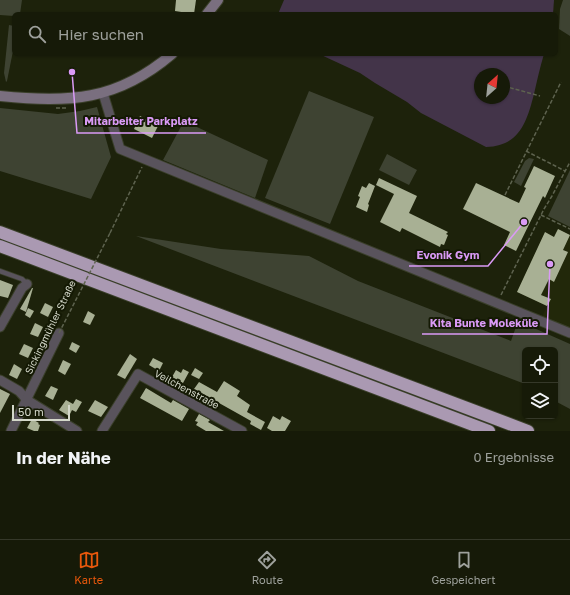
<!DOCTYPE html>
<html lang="de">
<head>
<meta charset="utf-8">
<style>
  body { margin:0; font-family:"Golos Text",sans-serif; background:#1f2312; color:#f1f3f6 }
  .controls { position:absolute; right:12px; bottom:12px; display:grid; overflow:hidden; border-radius:6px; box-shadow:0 1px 3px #0004 }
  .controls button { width:36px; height:36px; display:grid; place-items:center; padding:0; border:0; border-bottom:1px solid #353829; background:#161a08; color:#f1f3f6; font:20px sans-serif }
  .compass { position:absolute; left:474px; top:68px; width:36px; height:36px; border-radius:50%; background:#161a08; box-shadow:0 1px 3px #0004; rotate:27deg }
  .scale { position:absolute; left:12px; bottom:10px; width:58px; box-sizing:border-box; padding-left:4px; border:2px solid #d4d8ca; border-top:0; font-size:11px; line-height:14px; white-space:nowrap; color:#d4d8ca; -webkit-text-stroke:3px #141904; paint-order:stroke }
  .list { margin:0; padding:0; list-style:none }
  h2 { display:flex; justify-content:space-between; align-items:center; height:52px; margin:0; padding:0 16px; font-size:17px }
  h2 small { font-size:13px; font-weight:400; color:#9ea19c }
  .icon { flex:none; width:22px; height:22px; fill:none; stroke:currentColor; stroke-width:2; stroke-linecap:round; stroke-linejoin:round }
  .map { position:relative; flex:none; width:570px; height:431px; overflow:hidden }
  .search { position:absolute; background:#161a08; box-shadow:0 1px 3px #0004; left:12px; right:12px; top:12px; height:44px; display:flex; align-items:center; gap:10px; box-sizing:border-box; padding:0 14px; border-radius:6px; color:#9ea19c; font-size:15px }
  .sheet { height:108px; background:#161a08 }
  nav { display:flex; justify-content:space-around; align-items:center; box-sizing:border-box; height:56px; border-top:1px solid #353829; background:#161a08; font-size:11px; color:#9ea19c }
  nav a { display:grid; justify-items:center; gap:2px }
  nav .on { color:#ea580c }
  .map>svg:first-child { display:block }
  .built { fill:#22280a }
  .green { fill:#3e4332 }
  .water { fill:#433449; fill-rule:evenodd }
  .building { fill:#a8b094 }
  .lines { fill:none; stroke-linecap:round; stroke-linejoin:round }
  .lane-casing { stroke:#3a3f2a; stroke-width:6 }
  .street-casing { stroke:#3a3f2a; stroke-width:11 }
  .secondary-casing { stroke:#3a3f2a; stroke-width:12 }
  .highway-casing { stroke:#3a3f2a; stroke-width:14 }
  .path { stroke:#5e634f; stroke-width:1.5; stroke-dasharray:4 2; stroke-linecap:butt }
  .lane { stroke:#59535c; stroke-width:4.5 }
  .street { stroke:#59535c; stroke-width:9 }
  .secondary { stroke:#7a6f7f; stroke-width:10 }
  .highway { stroke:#aa99b2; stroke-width:12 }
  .path-bridge { stroke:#5e634f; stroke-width:1.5; stroke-dasharray:4 2; stroke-linecap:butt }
  .labels { text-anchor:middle; stroke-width:4; stroke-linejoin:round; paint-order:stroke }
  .street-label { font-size:10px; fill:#d4d8ca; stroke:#141904 }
  .leader { fill:none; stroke:#da9af6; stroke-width:1.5 }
  .callout-dot { fill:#da9af6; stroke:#141904; stroke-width:1.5 }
  .callout-label { font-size:11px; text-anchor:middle; font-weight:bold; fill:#da9af6; stroke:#141904; stroke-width:4; stroke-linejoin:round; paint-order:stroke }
</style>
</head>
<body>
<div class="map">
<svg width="570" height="431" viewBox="0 0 570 431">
  <rect width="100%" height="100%" fill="#1d220b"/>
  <polygon class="built" points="558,229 570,235 570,329 542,317 547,306 517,292 545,232 554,237"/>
  <g class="green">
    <polygon points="0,0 22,0 20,14 14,14 14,16 0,15"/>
    <polygon points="563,0 570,0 570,36 559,29 560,9"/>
    <polygon points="9,25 14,26 14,46 7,81 6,82 4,73"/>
    <polygon points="309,91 374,117 330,224 265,198"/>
    <polygon points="97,107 111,157 91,199 0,171 0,108 58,114 80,111"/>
    <polygon points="184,121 268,160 255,198 163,160"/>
    <polygon points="387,154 417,170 409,185 379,170"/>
    <polygon points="529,158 534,159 521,186 514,182 525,161"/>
    <polygon points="570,170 570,227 548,216"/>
    <polygon points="136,236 221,249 309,256 358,281 511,341 518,321 570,344 570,409 555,401 555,350 525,350 525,384"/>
  </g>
  <g class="water">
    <polygon points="284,0 554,0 553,14 278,14"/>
    <path d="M319 54H544C540 67 537 81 534 94 527 121 520 146 486 147L421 113 407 102 375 83 360 73ZM480 74H504V98H480Z"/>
  </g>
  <g class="building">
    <polygon points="176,0 196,0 194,14 175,11"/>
    <polygon points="140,116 158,126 152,138 134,129"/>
    <polygon points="534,166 555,176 545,198 543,196 516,251 504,245 510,232 463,209 476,183 519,203 526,188 524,187"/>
    <polygon points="379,178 417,196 409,213 448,232 446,234 448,235 444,245 441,244 440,247 402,228 400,232 380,222 394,194 376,185"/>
    <polygon points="369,183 375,186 368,204 369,205 367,212 356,207 360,197 358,196 362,186 366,188"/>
    <polygon points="558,229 570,235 563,250 568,252 554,282 549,279 541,295 551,299 547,306 517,292 545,232 554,237"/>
    <polygon points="0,280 13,285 8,298 0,296"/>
    <polygon points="32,288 33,288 26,312 20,309"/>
    <polygon points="45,303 53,307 48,317 40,313"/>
    <polygon points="28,308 34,311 30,318 25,315"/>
    <polygon points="88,311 95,315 90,325 83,322"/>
    <polygon points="35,323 43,327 38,337 30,334"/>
    <polygon points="72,342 80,346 76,353 69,349"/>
    <polygon points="24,344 33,348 28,358 19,354"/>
    <polygon points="130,354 137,359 125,379 117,375"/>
    <polygon points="153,358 163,363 159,371 149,365"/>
    <polygon points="63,360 71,364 65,375 58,371"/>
    <polygon points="14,364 22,369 17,379 9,375"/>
    <polygon points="195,368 203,373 199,379 191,375"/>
    <polygon points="183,369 189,372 183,383 172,377 176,370 181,373"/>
    <polygon points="224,381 240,391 237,396 250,405 247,412 265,422 261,430 250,424 251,421 244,417 194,389 199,382 217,392"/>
    <polygon points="51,386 58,389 53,400 45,396"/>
    <polygon points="146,388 171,403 173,400 189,409 182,421 140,398"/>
    <polygon points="0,389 10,394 0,413"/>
    <polygon points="76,399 82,402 76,412 72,410 69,416 59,410 66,400 73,404"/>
    <polygon points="95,400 108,407 101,417 88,411"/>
    <polygon points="199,414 210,420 208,422 224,431 206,431 196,425 198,422 195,421"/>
    <polygon points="273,416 280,420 282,416 291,421 285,431 272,431 267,428"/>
    <polygon points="32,419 39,423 38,424 40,425 38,431 34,431 27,428"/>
  </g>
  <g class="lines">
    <g class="lane-casing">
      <polyline id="lane" points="0,271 22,279 27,284"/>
    </g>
    <g class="street-casing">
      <g id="street">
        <polyline points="103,93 120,149 570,333"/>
        <polyline points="0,327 22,288 27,284"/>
        <polyline points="0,380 19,391 27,400 77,431"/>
        <polyline points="11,431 59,333"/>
        <polyline points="102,431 138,374 242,431"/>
      </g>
    </g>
    <g class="secondary-casing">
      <g id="secondary">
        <polyline points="207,14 218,0"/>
        <path d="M0 96C69 103 117 101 172 54"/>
      </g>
    </g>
    <g class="highway-casing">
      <g id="highway">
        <polyline points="0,232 528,431"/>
        <polyline points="0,246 489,431"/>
      </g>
    </g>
    <g class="path">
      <polyline points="504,86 540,96"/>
      <polyline points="56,108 68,108"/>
      <polyline points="526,151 565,171"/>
      <polyline points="505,195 561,82"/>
      <polyline points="541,215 570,229"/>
      <polyline points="110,233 142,167"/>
      <polyline points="501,295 544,209 552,196 570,162"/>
    </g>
    <use href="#lane" class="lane"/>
    <use href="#street" class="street"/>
    <use href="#secondary" class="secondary"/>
    <use href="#highway" class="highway"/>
    <polyline class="path-bridge" points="59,333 110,233"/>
  </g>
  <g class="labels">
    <g class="street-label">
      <text transform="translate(50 327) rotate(-64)" y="4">Sickingmühler Straße</text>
      <text transform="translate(187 389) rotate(28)" y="4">Veilchenstraße</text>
    </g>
  </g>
  <path class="leader" d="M72 72L77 133H206M524 222L488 266H409M550 264L547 334H422"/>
  <g class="callout-dot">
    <circle cx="72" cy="72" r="4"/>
    <circle cx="524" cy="222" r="4"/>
    <circle cx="550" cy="264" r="4"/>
  </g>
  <g class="callout-label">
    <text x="141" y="125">Mitarbeiter Parkplatz</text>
    <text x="448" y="259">Evonik Gym</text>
    <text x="484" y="327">Kita Bunte Moleküle</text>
  </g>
</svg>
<div class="controls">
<button><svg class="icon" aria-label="locate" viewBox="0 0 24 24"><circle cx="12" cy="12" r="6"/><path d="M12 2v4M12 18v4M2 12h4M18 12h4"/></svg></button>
<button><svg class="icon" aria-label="layers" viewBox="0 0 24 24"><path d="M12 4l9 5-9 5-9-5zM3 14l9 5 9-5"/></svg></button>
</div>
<svg class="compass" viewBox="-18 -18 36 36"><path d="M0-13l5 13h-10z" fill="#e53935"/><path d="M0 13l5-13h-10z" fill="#9ea19c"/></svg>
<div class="scale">50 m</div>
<div class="search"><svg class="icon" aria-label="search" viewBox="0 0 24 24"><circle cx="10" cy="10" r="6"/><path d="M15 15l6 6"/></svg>Hier suchen</div>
</div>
<section class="sheet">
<h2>In der Nähe<small>0 Ergebnisse</small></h2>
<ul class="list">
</ul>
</section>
<nav>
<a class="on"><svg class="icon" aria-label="map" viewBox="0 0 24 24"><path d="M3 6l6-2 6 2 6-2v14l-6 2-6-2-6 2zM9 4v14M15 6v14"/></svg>Karte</a>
<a><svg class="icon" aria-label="directions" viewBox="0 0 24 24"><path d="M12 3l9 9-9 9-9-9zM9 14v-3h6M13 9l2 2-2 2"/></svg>Route</a>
<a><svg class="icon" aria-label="saved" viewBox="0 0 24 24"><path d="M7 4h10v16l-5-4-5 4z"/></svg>Gespeichert</a>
</nav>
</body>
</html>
